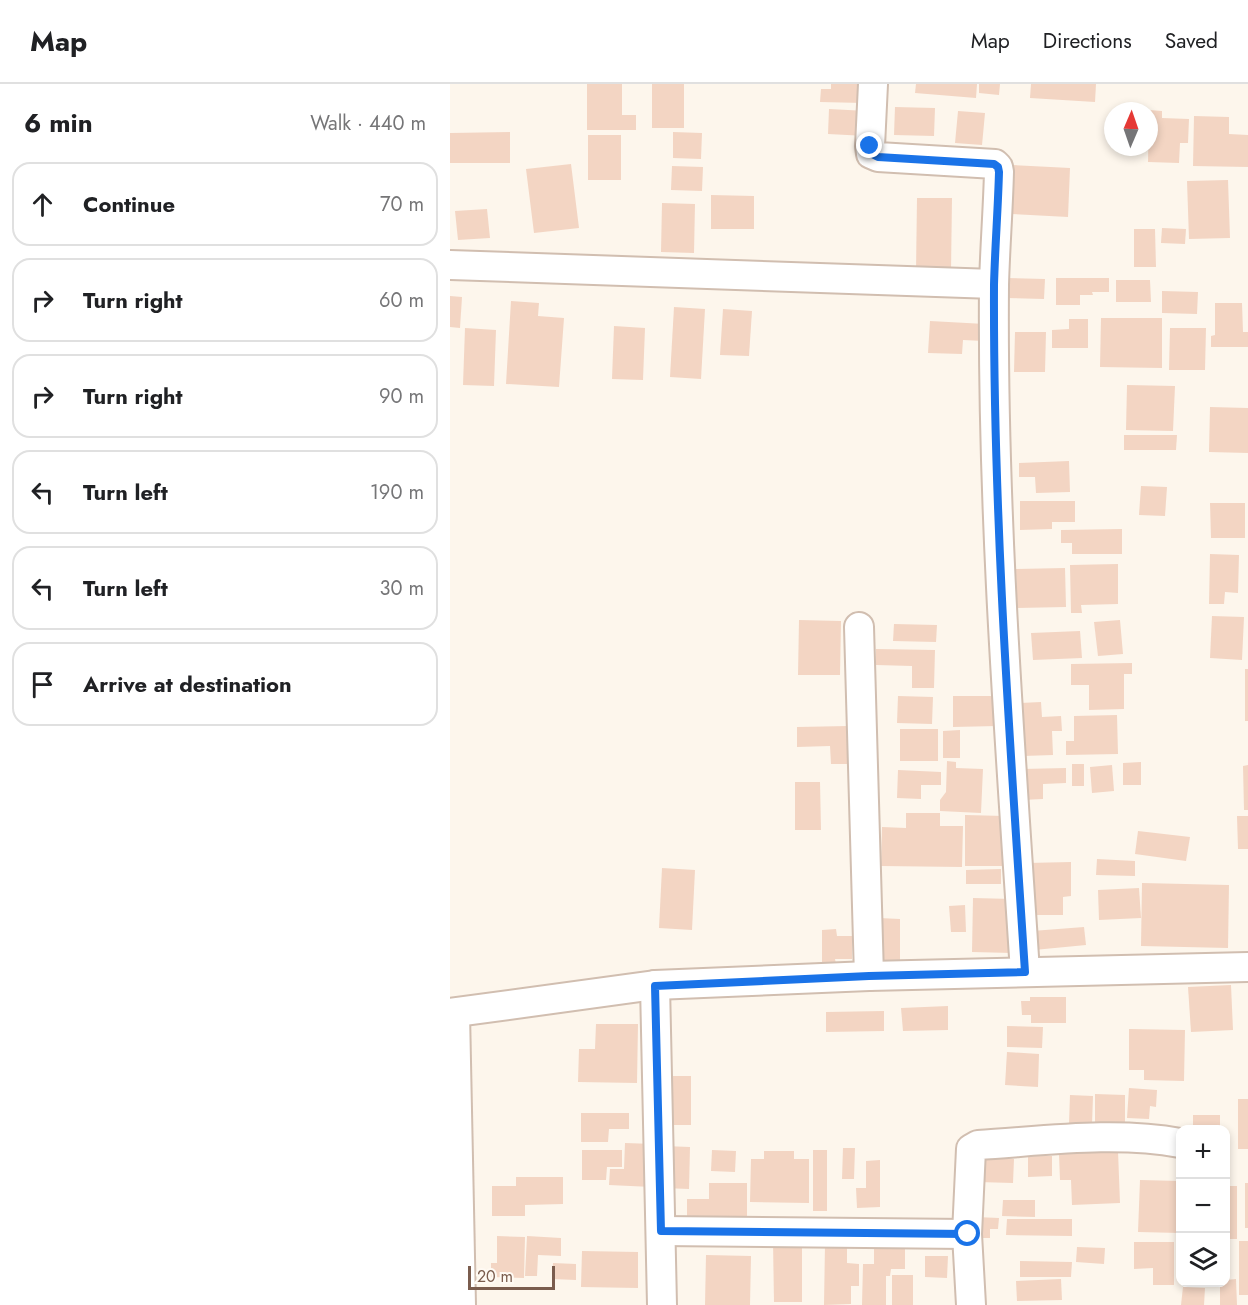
<!DOCTYPE html>
<html lang="en">
<head>
<meta charset="utf-8">
<style>
  body { margin:0; font-family:Jost,sans-serif; background:#f2f2f2; color:#202124 }
  .controls { position:absolute; right:18px; bottom:18px; display:grid; overflow:hidden; border-radius:12px; box-shadow:0 3px 9px #0003 }
  .controls button { width:54px; height:54px; display:grid; place-items:center; padding:0; border:0; border-bottom:2px solid #e0e0e0; background:#fff; color:#202124; font:30px sans-serif }
  .compass { position:absolute; left:654px; top:18px; width:54px; height:54px; border-radius:50%; background:#fff; box-shadow:0 3px 9px #0003; rotate:2deg }
  .scale { position:absolute; left:18px; bottom:15px; width:87px; box-sizing:border-box; padding-left:6px; border:3px solid #7a5c4d; border-top:0; font-size:16px; line-height:21px; white-space:nowrap; color:#7a5c4d; -webkit-text-stroke:4px #fffaf3; paint-order:stroke }
  .stop { position:absolute; width:18px; height:18px; margin:-14px; border:4px solid #1a73e8; border-radius:50%; background:#fff }
  .stop.end { background:#1a73e8; border-color:#fff; box-shadow:0 2px 6px #0008 }
  .list { margin:0; padding:0; list-style:none }
  h2 { display:flex; justify-content:space-between; align-items:center; height:78px; margin:0; padding:0 24px; font-size:26px }
  h2 small { font-size:20px; font-weight:400; color:#757577 }
  .list li { display:grid; grid-template-columns:39px 1fr auto; gap:18px; align-items:center; box-sizing:border-box; height:84px; margin:0 12px 12px; padding:0 12px; border:2px solid #e0e0e0; border-radius:18px }
  .list b { display:block; font-size:22px; white-space:nowrap }
  .list em { font-size:20px; font-style:normal; color:#757577 }
  .icon { flex:none; width:33px; height:33px; fill:none; stroke:currentColor; stroke-width:2; stroke-linecap:round; stroke-linejoin:round }
  .map { position:relative; flex:none; width:798px; height:1221px; overflow:hidden }
  header { display:flex; align-items:center; gap:36px; box-sizing:border-box; height:84px; padding:0 30px; background:#fff; border-bottom:2px solid #e0e0e0 }
  header strong { font-size:28px }
  nav { display:flex; gap:33px; margin-inline-start:auto; font-size:21px }
  main { display:flex }
  aside { flex:1; background:#fff }
  .map>svg:first-child { display:block }
  .building { fill:#f3d5c3 }
  .lines { fill:none; stroke-linecap:round; stroke-linejoin:round }
  .minor-casing { stroke:#d1beb0; stroke-width:32 }
  .minor { stroke:#fff; stroke-width:28 }
  .route { stroke:#1a73e8; stroke-width:8 }
</style>
</head>
<body>
<header>
<strong>Map</strong>
<nav><a>Map</a><a>Directions</a><a>Saved</a></nav>
</header>
<main>
<aside>
<h2>6 min<small>Walk · 440 m</small></h2>
<ul class="list">
<li><svg class="icon" aria-label="ahead" viewBox="0 0 24 24"><path d="M12 20V5M6 11l6-6 6 6"/></svg><div><b>Continue</b></div><em>70 m</em></li>
<li><svg class="icon" aria-label="right" viewBox="0 0 24 24"><path d="M7 20v-9h11M14 6l5 5-5 5"/></svg><div><b>Turn right</b></div><em>60 m</em></li>
<li><svg class="icon" aria-label="right" viewBox="0 0 24 24"><path d="M7 20v-9h11M14 6l5 5-5 5"/></svg><div><b>Turn right</b></div><em>90 m</em></li>
<li><svg class="icon" aria-label="left" viewBox="0 0 24 24"><path d="M17 20v-9H6M10 6l-5 5 5 5"/></svg><div><b>Turn left</b></div><em>190 m</em></li>
<li><svg class="icon" aria-label="left" viewBox="0 0 24 24"><path d="M17 20v-9H6M10 6l-5 5 5 5"/></svg><div><b>Turn left</b></div><em>30 m</em></li>
<li><svg class="icon" aria-label="arrive" viewBox="0 0 24 24"><path d="M6 21V4h12l-3 4 3 4H6"/></svg><div><b>Arrive at destination</b></div></li>
</ul>
</aside>
<div class="map">
<svg width="798" height="1221" viewBox="0 0 798 1221">
  <rect width="100%" height="100%" fill="#fdf6ec"/>
  <g class="building">
    <polygon points="137,0 172,0 172,31 186,31 186,46 137,46"/>
    <rect x="202" y="0" width="32" height="44"/>
    <polygon points="381,0 414,0 413,19 370,18 371,5 381,5"/>
    <polygon points="466,0 527,0 526,14 465,9"/>
    <polygon points="529,0 550,0 549,11 529,9"/>
    <polygon points="581,0 646,0 645,18 580,14"/>
    <polygon points="445,23 485,24 484,52 444,51"/>
    <polygon points="379,25 417,27 416,52 378,50"/>
    <polygon points="699,26 712,27 712,34 739,35 738,59 730,59 729,79 698,78"/>
    <polygon points="508,27 535,29 532,61 505,59"/>
    <polygon points="744,32 779,33 779,50 798,51 798,83 743,82"/>
    <polygon points="60,48 60,79 0,79 0,49"/>
    <polygon points="223,48 252,49 251,75 223,74"/>
    <rect x="138" y="51" width="33" height="45"/>
    <polygon points="121,80 129,144 84,149 76,85"/>
    <polygon points="563,81 620,84 618,133 561,130"/>
    <polygon points="222,82 253,83 252,107 221,106"/>
    <polygon points="778,96 780,154 739,155 737,97"/>
    <polygon points="261,111 304,112 304,145 261,145"/>
    <polygon points="467,114 502,114 501,188 466,188"/>
    <polygon points="212,119 245,120 244,169 211,168"/>
    <polygon points="37,125 40,154 8,156 5,127"/>
    <polygon points="712,144 736,145 735,160 711,159"/>
    <polygon points="684,145 705,145 706,183 684,183"/>
    <polygon points="555,194 595,195 594,215 555,214"/>
    <polygon points="606,194 659,194 659,208 642,208 643,211 630,211 630,221 606,221"/>
    <polygon points="666,196 700,196 701,218 666,218"/>
    <polygon points="712,207 748,208 747,230 712,229"/>
    <polygon points="0,212 12,213 10,244 0,243"/>
    <polygon points="61,217 89,219 88,232 114,234 109,303 56,300"/>
    <polygon points="765,219 792,219 793,248 798,248 798,263 761,263 761,252 765,251"/>
    <polygon points="224,223 255,225 251,295 220,293"/>
    <polygon points="273,225 302,227 299,272 270,271"/>
    <polygon points="651,234 712,234 712,284 650,283"/>
    <polygon points="619,235 638,235 638,264 602,264 602,246 619,245"/>
    <polygon points="480,237 535,240 534,257 513,256 512,270 478,269"/>
    <polygon points="164,242 195,244 193,296 162,295"/>
    <polygon points="15,244 46,246 44,302 13,301"/>
    <polygon points="720,244 756,244 755,286 719,286"/>
    <polygon points="565,248 596,248 595,288 564,288"/>
    <polygon points="677,301 725,302 723,347 676,346"/>
    <polygon points="760,323 798,324 798,369 759,368"/>
    <polygon points="674,351 727,351 726,366 674,366"/>
    <polygon points="619,377 620,408 586,409 585,393 569,393 569,379"/>
    <polygon points="691,402 717,403 715,432 689,431"/>
    <polygon points="570,417 625,417 625,438 602,438 602,445 570,446"/>
    <polygon points="760,419 795,419 795,454 761,454"/>
    <polygon points="672,445 672,470 622,470 622,459 611,459 611,446"/>
    <polygon points="760,470 789,471 788,509 775,508 774,520 759,520"/>
    <polygon points="668,480 668,520 631,521 632,529 621,529 620,481"/>
    <polygon points="615,484 616,523 567,524 566,485"/>
    <polygon points="762,532 794,533 792,576 760,574"/>
    <polygon points="349,536 391,537 390,591 348,591"/>
    <polygon points="670,536 673,570 648,572 644,538"/>
    <polygon points="444,540 487,541 486,558 443,557"/>
    <polygon points="630,547 632,574 583,576 581,549"/>
    <polygon points="426,565 485,566 484,604 462,604 462,582 426,581"/>
    <polygon points="682,579 682,590 674,590 674,625 639,626 639,601 621,601 621,580"/>
    <rect x="795" y="585" width="3" height="52"/>
    <polygon points="448,612 483,613 482,640 447,639"/>
    <polygon points="503,612 546,612 547,642 503,643"/>
    <polygon points="591,618 592,633 611,632 612,647 602,647 603,671 573,672 570,619"/>
    <polygon points="667,631 668,670 616,671 616,657 624,657 624,632"/>
    <polygon points="398,642 399,680 381,680 380,662 347,663 347,643"/>
    <rect x="450" y="645" width="38" height="32"/>
    <polygon points="510,646 510,674 493,674 493,647"/>
    <polygon points="497,677 506,678 506,684 533,685 531,729 490,727 490,716 496,708"/>
    <polygon points="691,678 691,701 673,701 673,679"/>
    <rect x="622" y="680" width="12" height="22"/>
    <polygon points="662,681 664,707 642,709 640,683"/>
    <polygon points="798,681 798,726 794,726 793,682"/>
    <polygon points="616,684 616,699 593,700 593,715 572,716 572,685"/>
    <polygon points="448,686 491,688 491,701 471,701 471,715 447,714"/>
    <polygon points="345,698 370,698 371,746 345,746"/>
    <polygon points="456,729 490,729 490,742 513,742 512,783 431,782 432,743 456,744"/>
    <polygon points="515,731 554,732 553,782 515,782"/>
    <polygon points="787,732 798,732 798,765 788,765"/>
    <polygon points="688,747 740,753 736,777 685,770"/>
    <polygon points="647,775 685,777 685,792 646,791"/>
    <polygon points="621,778 621,812 613,813 613,831 584,831 577,779"/>
    <polygon points="212,784 245,786 242,846 209,844"/>
    <polygon points="551,785 551,800 516,800 516,786"/>
    <polygon points="692,799 779,801 778,864 691,862"/>
    <polygon points="689,804 691,834 649,836 648,806"/>
    <polygon points="523,814 563,815 562,869 522,868"/>
    <polygon points="515,821 516,848 501,848 499,822"/>
    <polygon points="429,834 450,835 450,878 428,878"/>
    <polygon points="634,843 636,861 584,866 582,847"/>
    <polygon points="386,845 387,852 402,852 402,875 385,875 386,880 372,880 372,846"/>
    <polygon points="781,901 783,946 741,948 738,903"/>
    <polygon points="580,913 616,913 616,939 581,939 581,931 572,931 571,917 580,917"/>
    <polygon points="498,922 498,946 453,947 451,924"/>
    <polygon points="434,927 434,947 376,948 376,928"/>
    <polygon points="146,940 188,940 187,999 128,998 129,965 145,965"/>
    <polygon points="557,942 593,943 592,964 557,963"/>
    <polygon points="679,945 735,946 734,997 694,996 694,986 679,986"/>
    <polygon points="557,968 589,970 588,1003 555,1001"/>
    <rect x="214" y="992" width="27" height="49"/>
    <polygon points="679,1004 707,1006 706,1023 700,1022 699,1035 677,1034"/>
    <polygon points="645,1010 675,1011 675,1040 645,1039"/>
    <polygon points="620,1011 643,1012 642,1041 619,1040"/>
    <rect x="788" y="1015" width="10" height="50"/>
    <polygon points="131,1029 179,1029 179,1045 159,1045 158,1058 131,1058"/>
    <rect x="743" y="1031" width="27" height="15"/>
    <polygon points="175,1059 204,1060 202,1103 159,1101 160,1085 174,1085"/>
    <polygon points="214,1062 240,1063 239,1105 213,1104"/>
    <polygon points="393,1064 405,1064 404,1095 392,1095"/>
    <polygon points="132,1066 172,1066 172,1083 157,1083 156,1096 132,1096"/>
    <polygon points="262,1066 286,1067 285,1088 261,1087"/>
    <rect x="363" y="1066" width="14" height="61"/>
    <polygon points="314,1067 344,1067 344,1075 359,1075 359,1119 300,1118 301,1075 314,1075"/>
    <polygon points="668,1067 670,1119 622,1121 621,1096 610,1096 609,1070"/>
    <polygon points="578,1072 602,1072 602,1092 578,1093"/>
    <polygon points="529,1073 564,1075 563,1099 528,1098"/>
    <polygon points="430,1076 430,1123 407,1124 406,1104 416,1104 416,1077"/>
    <polygon points="66,1093 113,1093 113,1120 75,1121 75,1132 42,1132 42,1102 66,1102"/>
    <polygon points="690,1096 730,1097 730,1149 688,1148"/>
    <polygon points="259,1099 297,1099 297,1141 237,1141 237,1115 259,1115"/>
    <rect x="795" y="1099" width="3" height="45"/>
    <rect x="776" y="1102" width="11" height="53"/>
    <polygon points="553,1116 585,1116 585,1133 552,1132"/>
    <polygon points="526,1133 549,1134 548,1145 540,1145 540,1154 526,1154"/>
    <polygon points="557,1135 622,1135 622,1152 556,1151"/>
    <polygon points="47,1152 75,1153 74,1194 41,1193 41,1179 47,1179"/>
    <polygon points="77,1152 111,1154 111,1172 88,1171 87,1192 75,1192"/>
    <polygon points="323,1157 352,1157 352,1218 324,1218"/>
    <rect x="789" y="1157" width="9" height="54"/>
    <polygon points="684,1158 724,1158 724,1201 703,1201 703,1184 684,1185"/>
    <polygon points="375,1160 397,1161 397,1179 409,1180 409,1202 401,1202 401,1220 374,1221"/>
    <polygon points="424,1160 455,1161 455,1185 441,1185 440,1192 436,1192 436,1221 412,1221 413,1180 424,1180"/>
    <polygon points="627,1163 655,1164 654,1180 626,1178"/>
    <polygon points="132,1167 188,1168 188,1204 131,1203"/>
    <polygon points="256,1171 301,1172 300,1221 255,1221"/>
    <polygon points="475,1172 498,1172 497,1194 475,1193"/>
    <polygon points="570,1177 622,1178 621,1193 570,1193"/>
    <polygon points="103,1179 126,1180 126,1196 102,1195"/>
    <rect x="442" y="1191" width="21" height="30"/>
    <polygon points="611,1195 612,1216 567,1217 566,1197"/>
    <polygon points="786,1195 787,1221 770,1221 770,1198 776,1198 776,1196"/>
    <polygon points="733,1203 755,1204 754,1221 731,1221"/>
  </g>
  <g class="lines">
    <g class="minor-casing">
      <g id="minor">
        <path d="M423 0 420 62 421 70 428 73 545 80 548 83 549 88C548 126 545 163 544 201 542 430 560 659 575 888"/>
        <polyline points="0,181 544,200"/>
        <polyline points="409,543 419,892"/>
        <polyline points="205,901 212,1221"/>
        <polyline points="0,929 205,901 419,892 798,883"/>
        <polyline points="5,929 11,1221"/>
        <polyline points="211,1147 517,1150"/>
        <path d="M521 1221 517 1150 521 1065 528 1061C594 1057 665 1047 730 1059"/>
      </g>
    </g>
    <use href="#minor" class="minor"/>
  </g>
  <g class="lines">
    <path class="route" d="M420 62 422 70 428 73 544 80 548 83 549 88C548 125 545 163 544 201 543 430 560 659 575 888L419 892 205 902 211 1147 518 1150"/>
  </g>
</svg>
<div class="controls">
<button>+</button>
<button>−</button>
<button><svg class="icon" aria-label="layers" viewBox="0 0 24 24"><path d="M12 4l9 5-9 5-9-5zM3 14l9 5 9-5"/></svg></button>
</div>
<svg class="compass" viewBox="-18 -18 36 36"><path d="M0-13l5 13h-10z" fill="#e53935"/><path d="M0 13l5-13h-10z" fill="#757577"/></svg>
<div class="scale">20 m</div>
<div class="stop" style="left:518px;top:1150px"></div>
<div class="stop end" style="left:420px;top:62px"></div>
</div>
</main>
</body>
</html>
